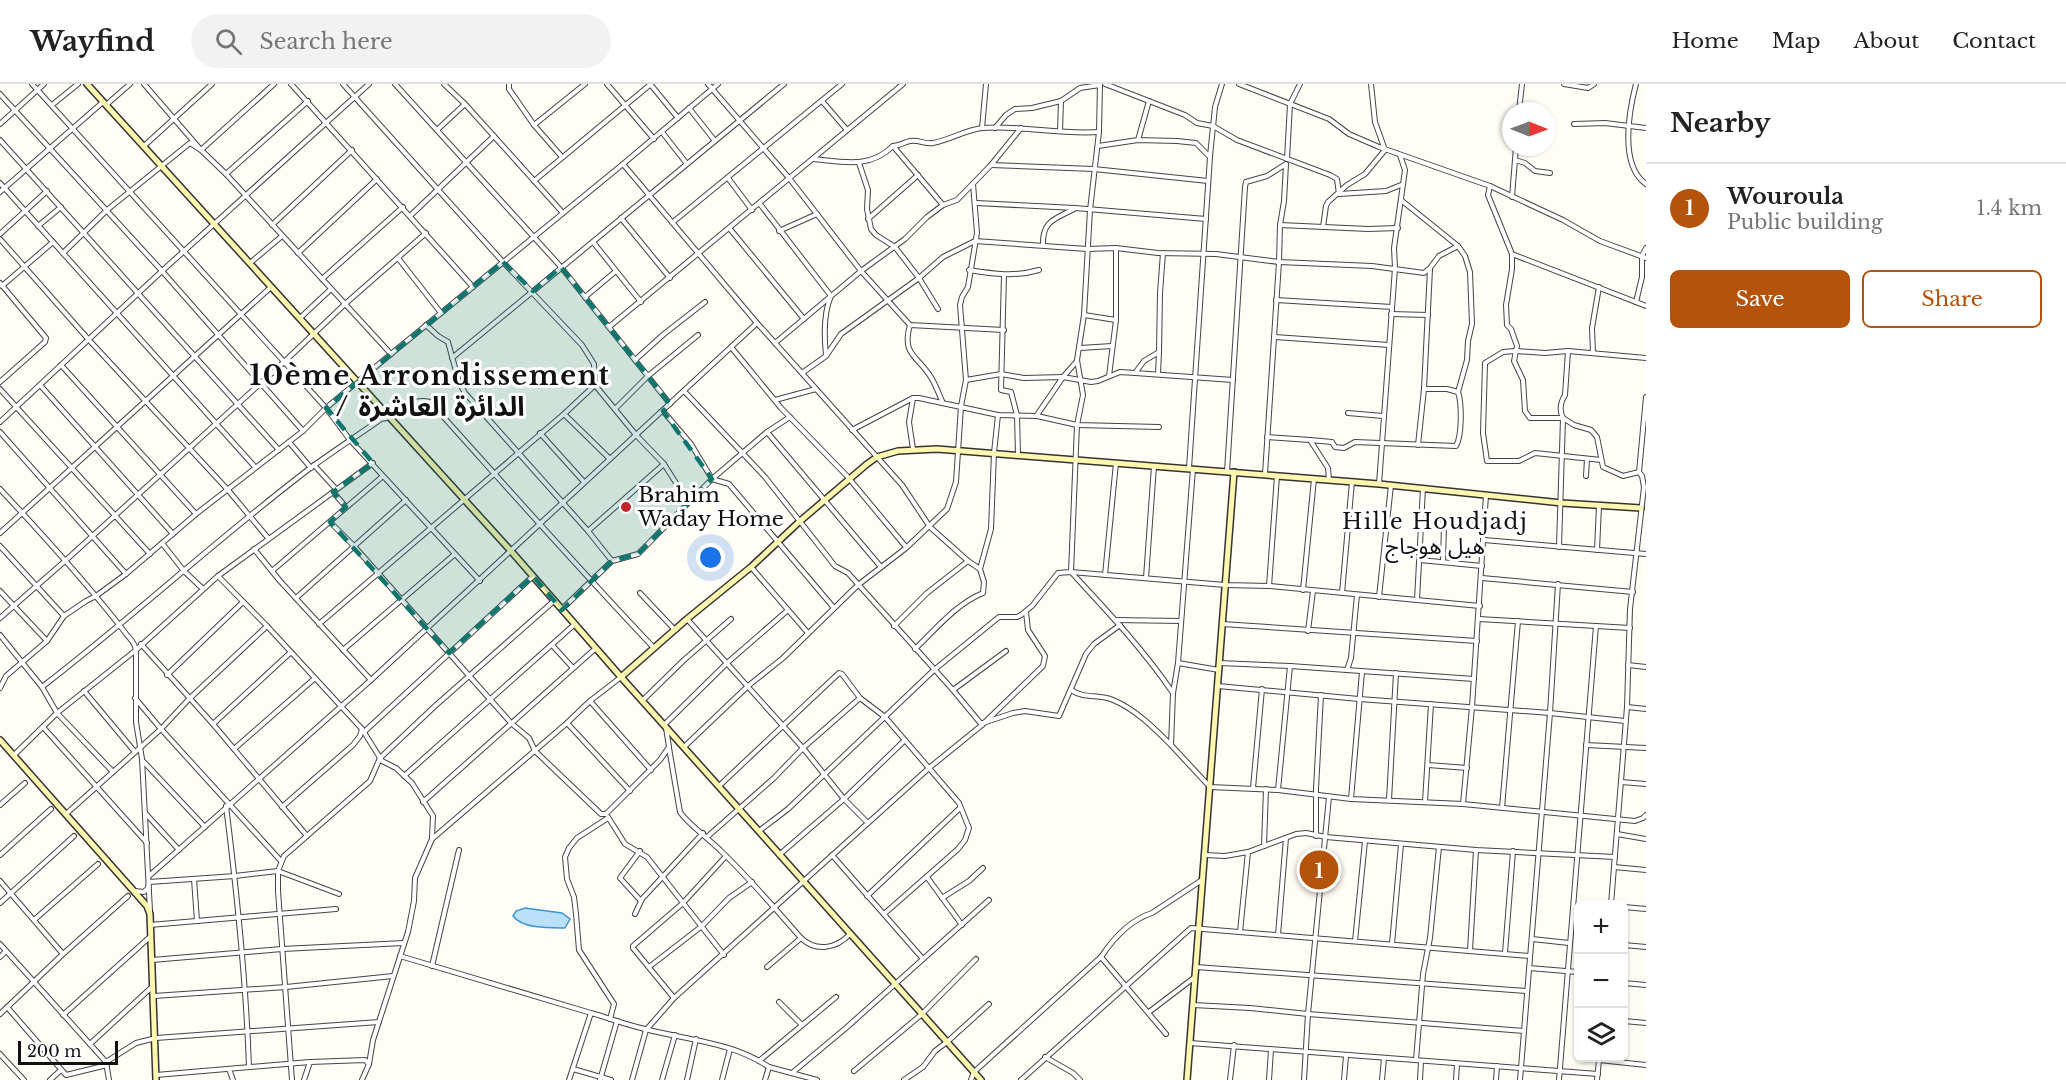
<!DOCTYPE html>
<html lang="en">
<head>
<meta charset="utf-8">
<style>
  body { margin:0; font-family:"Libre Baskerville","Noto Sans Arabic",serif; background:#f2f2f2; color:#222 }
  .controls { position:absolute; right:18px; bottom:18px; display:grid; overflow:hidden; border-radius:9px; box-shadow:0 2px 4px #0004 }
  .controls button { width:54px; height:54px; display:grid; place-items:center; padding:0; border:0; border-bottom:2px solid #e0e0e0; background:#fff; color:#222; font:30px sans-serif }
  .compass { position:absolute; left:1502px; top:18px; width:54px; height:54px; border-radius:50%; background:#fff; box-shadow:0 2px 4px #0004; rotate:91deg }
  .scale { position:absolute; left:18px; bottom:15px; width:100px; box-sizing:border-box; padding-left:6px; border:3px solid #111; border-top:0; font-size:16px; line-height:21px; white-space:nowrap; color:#111; -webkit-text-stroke:4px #fff; paint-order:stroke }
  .you { position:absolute; left:711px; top:474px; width:21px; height:21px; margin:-15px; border:4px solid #fff; border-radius:50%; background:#1a73e8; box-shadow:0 0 0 9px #1a73e833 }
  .badge { display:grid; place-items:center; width:39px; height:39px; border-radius:50%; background:#b45309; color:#fff; font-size:20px; font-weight:700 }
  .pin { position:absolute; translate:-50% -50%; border:3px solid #fff; box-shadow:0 2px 6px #0006 }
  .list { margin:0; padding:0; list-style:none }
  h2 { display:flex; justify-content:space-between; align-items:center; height:78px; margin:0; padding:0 24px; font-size:26px }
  h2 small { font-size:20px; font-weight:400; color:#767676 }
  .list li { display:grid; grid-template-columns:39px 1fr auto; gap:18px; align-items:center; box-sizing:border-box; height:90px; padding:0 24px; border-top:2px solid #e0e0e0 }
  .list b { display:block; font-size:22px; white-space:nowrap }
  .list p { margin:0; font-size:20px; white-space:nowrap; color:#767676 }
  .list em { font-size:20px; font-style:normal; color:#767676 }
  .actions { display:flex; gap:12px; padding:18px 24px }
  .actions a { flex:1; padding:14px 0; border:2px solid #b45309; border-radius:9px; text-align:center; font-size:21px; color:#b45309 }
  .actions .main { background:#b45309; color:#fff }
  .icon { flex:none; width:33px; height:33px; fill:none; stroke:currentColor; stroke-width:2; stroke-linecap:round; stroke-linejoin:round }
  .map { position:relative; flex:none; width:1646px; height:996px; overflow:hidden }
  header { display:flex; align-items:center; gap:36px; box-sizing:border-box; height:84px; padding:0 30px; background:#fff; border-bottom:2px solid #e0e0e0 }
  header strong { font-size:28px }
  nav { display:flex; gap:33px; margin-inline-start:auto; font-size:21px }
  .search { width:420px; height:54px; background:#f2f2f2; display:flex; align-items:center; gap:15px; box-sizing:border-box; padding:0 21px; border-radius:33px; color:#767676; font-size:22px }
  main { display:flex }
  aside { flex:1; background:#fff }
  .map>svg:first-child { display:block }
  .water { fill:#b9e0f7; stroke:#3f96cf; stroke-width:1.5 }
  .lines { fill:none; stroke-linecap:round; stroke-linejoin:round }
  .street-casing { stroke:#444; stroke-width:6 }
  .secondary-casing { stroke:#333; stroke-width:8 }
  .street { stroke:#fff; stroke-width:4 }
  .secondary { stroke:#fff6b0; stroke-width:5 }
  .marked { fill:#0f766e; fill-opacity:0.2; stroke:#0f766e; stroke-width:4.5; stroke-dasharray:12 8; stroke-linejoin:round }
  .poi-dot { fill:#c4262e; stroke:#fff; stroke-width:2 }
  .labels { text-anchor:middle; stroke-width:6; stroke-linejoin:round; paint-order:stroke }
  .poi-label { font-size:21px; fill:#111; stroke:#fff; text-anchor:start }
  .neighbourhood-label { font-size:22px; letter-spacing:1.5px; fill:#111; stroke:#fff }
  .district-label { font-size:27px; font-weight:bold; letter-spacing:1.5px; fill:#111; stroke:#fff }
</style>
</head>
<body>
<header>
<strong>Wayfind</strong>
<div class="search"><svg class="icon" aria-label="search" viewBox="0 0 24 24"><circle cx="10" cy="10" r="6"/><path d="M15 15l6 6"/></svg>Search here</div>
<nav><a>Home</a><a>Map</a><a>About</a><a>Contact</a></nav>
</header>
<main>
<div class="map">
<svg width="1646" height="996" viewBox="0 0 1646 996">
  <rect width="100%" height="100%" fill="#fffdf5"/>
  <path class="water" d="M525 824 562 829 570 835 565 844C551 844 522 845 513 832L516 827Z"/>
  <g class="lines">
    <g class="street-casing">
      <g id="street">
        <polyline points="32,0 326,324 350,356 480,497"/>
        <polyline points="144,0 201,66 226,90 391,270"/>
        <polyline points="291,0 473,203"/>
        <polyline points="395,0 561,183 670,320"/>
        <polyline points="444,0 465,20 563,129"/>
        <polyline points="509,0 509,5 534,41 562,73"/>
        <polyline points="607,0 654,55"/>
        <polyline points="708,0 789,94 861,187 910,241 1004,246"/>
        <path d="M1100 0 1099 48 1090 126 1084 231 1077 276 1083 311 1077 341 1071 488C1107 527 1143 565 1173 609"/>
        <polyline points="1105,0 1185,31 1197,39 1213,42 1237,56 1330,91 1337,95 1339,110 1386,107 1401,101"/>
        <polyline points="1239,0 1329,35 1349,50 1379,63 1490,102 1563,136 1600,157 1646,174"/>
        <polyline points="1564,0 1588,4 1594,0"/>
        <path d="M1636 0C1629 27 1619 81 1646 100"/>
        <polyline points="651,1 678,34"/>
        <polyline points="0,10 162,187 303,347"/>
        <polyline points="822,17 847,46"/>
        <polyline points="52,21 78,0"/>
        <polyline points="106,21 130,0"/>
        <polyline points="689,24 715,57"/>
        <polyline points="1519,27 1522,0"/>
        <polyline points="0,40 44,0"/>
        <polyline points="1574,40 1605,39 1646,44"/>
        <polyline points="534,41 585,0"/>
        <polyline points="982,44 986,0"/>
        <polyline points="995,44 1006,31 1015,25 1032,24 1061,17 1080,4 1100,1"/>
        <polyline points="437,46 465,20"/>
        <polyline points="1060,47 1061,17"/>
        <polyline points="662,48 687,80"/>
        <polyline points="0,56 279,366"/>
        <polyline points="1138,56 1149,17"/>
        <polyline points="144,62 212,0"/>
        <polyline points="893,62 943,121"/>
        <polyline points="1098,62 1138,56 1177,57 1196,59 1210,73 1189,384"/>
        <polyline points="1210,72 1215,23 1222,0"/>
        <path d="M813 75C843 78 870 85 893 62 900 62 904 58 910 57 918 55 926 61 933 59 950 56 965 46 982 44 1021 41 1060 51 1099 48"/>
        <polyline points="1287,75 1290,20 1300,0"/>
        <polyline points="1515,76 1525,79 1535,87 1550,89"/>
        <polyline points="859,79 868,106 867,125 871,145 876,151 895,163 919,194 938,225"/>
        <polyline points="623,80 757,239 902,401 930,443 968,477"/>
        <polyline points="991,81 1094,85 1208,97"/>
        <polyline points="226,90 308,17"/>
        <polyline points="728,94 752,126"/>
        <polyline points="534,97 651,0"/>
        <polyline points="0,99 255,383"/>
        <polyline points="1490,102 1488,111 1512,170 1512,185 1506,221 1507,241 1511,245 1517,262 1514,277 1523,296 1525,327 1530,334 1563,334 1574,341 1591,346 1597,353 1603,383 1623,392 1639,388"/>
        <polyline points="0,108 103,18"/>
        <polyline points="1512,113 1516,63"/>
        <polyline points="1401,116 1458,162 1465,172 1470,188 1472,240 1468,257 1467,276 1458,308"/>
        <polyline points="976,119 1075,124 1206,135"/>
        <path d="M760 120 831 212C823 230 824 252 826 271"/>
        <polyline points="410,132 494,52"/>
        <polyline points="621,134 670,194"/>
        <polyline points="868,135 918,91"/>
        <polyline points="673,138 842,0"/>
        <polyline points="272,141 352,66"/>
        <polyline points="1280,141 1368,145 1398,144"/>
        <polyline points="38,142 61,123"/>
        <polyline points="1323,143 1326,122 1328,118 1347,101 1365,90 1385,66 1375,38 1371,0"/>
        <polyline points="730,145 804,235"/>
        <polyline points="779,147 817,130"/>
        <polyline points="0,150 47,107"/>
        <polyline points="0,155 89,256 228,406 268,454"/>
        <polyline points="593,158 641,218"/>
        <path d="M1043 161C1042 137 1055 135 1074 125"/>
        <polyline points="63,169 107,126 190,59 201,66 274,0"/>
        <polyline points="298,169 377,95"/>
        <polyline points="1512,170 1646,222"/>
        <polyline points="398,174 441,229"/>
        <polyline points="250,179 282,152"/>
        <path d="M969 186C994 190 1015 193 1039 186"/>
        <polyline points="1004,191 1001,306 1011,308 1017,331 1018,371"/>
        <polyline points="322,195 403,123"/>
        <polyline points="0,199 46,254 45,258 0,298"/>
        <polyline points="2,202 53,158"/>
        <polyline points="585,213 616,187"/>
        <polyline points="1276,216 1392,223"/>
        <polyline points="1636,218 1642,193 1642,172 1646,164"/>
        <polyline points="1391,230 1428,231"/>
        <polyline points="1084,231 1116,236"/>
        <polyline points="300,234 331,205"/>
        <polyline points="426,241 438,252 448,258 459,298 465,309 588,447 612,477"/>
        <path d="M910 241C901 272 919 272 932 295 936 302 939 310 942 317"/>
        <polyline points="609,243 903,0"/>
        <polyline points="1275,253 1389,261"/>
        <polyline points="775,259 861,187 905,155 927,133 943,121 957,116 991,81 1021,44"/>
        <polyline points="731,263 781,324 847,392 906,463"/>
        <polyline points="1080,264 1112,262"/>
        <polyline points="1593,269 1592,244 1599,203"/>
        <polyline points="452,274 784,0"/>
        <polyline points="635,276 664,250 705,218"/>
        <polyline points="61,281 196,430"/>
        <polyline points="802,289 826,272 841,250 919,194 943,173 975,157 1087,165 1116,164 1158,169 1216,170 1279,178 1372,182 1424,189 1430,184 1439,172 1458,162"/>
        <polyline points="1135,289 1233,296"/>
        <polyline points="1158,290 1159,268"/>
        <polyline points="1109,292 1116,236 1116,164"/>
        <polyline points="966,296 1001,290 1024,294 1063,293 1091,298 1098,297 1120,288 1135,289 1144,277 1159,268 1160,209 1163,169"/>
        <polyline points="40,301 173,450"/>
        <polyline points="595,301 636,351 664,380 688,418"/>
        <polyline points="0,305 150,470"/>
        <polyline points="684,307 765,393 835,482 848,489 953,606 982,641"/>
        <polyline points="775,316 816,305"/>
        <polyline points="615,325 648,292 698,251"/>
        <polyline points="663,327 691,360 712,395 729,400 834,524"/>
        <polyline points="1348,329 1383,332"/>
        <polyline points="564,330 610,375"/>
        <polyline points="1037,331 1063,293 1077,277"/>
        <polyline points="0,338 162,187 369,0"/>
        <polyline points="852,346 913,314 919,314 998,331 1037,332 1077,341 1159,343"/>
        <polyline points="0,348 126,490"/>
        <polyline points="767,348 881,483"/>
        <polyline points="540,349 584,398"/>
        <polyline points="1267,353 1310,356 1328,384 1329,396"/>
        <path d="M1310 356 1332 358 1335 363 1344 364 1355 358 1456 362C1462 352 1462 320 1458 308L1447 305H1424"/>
        <polyline points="289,358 311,384"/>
        <polyline points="1418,361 1424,305 1430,185"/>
        <polyline points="913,365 909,338 913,314"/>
        <polyline points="1601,376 1535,369 1519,377 1487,377 1483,349 1485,279 1503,268 1515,267 1545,269 1568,267 1646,274"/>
        <polyline points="314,381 336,405"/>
        <polyline points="1193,385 1178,579 1173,609 1171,661 1210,703 1278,706 1351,715 1463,720 1635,737 1643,734 1646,731"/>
        <polyline points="1227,388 1245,103 1246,98 1267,92 1286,80 1284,117 1280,141 1279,178 1265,390"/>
        <polyline points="1586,392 1587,375"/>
        <polyline points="1379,400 1395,184 1394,164 1405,86 1400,71"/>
        <path d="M0 405C43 451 86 498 124 547 129 555 134 556 136 566V638L142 675 150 827"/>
        <polyline points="333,408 346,423"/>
        <polyline points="330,438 354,462 511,639 529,654 535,667 601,730 606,730 660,676 669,663 666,644"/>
        <polyline points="1422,439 1485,441"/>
        <polyline points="588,447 664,380"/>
        <polyline points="0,449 271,203"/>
        <polyline points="1484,456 1646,470"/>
        <polyline points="162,459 184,487 203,505"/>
        <polyline points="0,462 64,532"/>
        <path d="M1559 463 1563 334C1559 326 1560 319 1565 311L1568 267"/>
        <polyline points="254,465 280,497 371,596"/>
        <polyline points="1597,466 1599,422"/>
        <polyline points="1420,476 1482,482"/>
        <polyline points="1443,478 1444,440"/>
        <polyline points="751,483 808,549"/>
        <polyline points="272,487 383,392"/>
        <polyline points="1105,491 1116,379"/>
        <polyline points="218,492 267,542 362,645 382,677 396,684 412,699 433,732 432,754"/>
        <polyline points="1146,494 1154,382"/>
        <polyline points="1482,494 1633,508"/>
        <polyline points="1269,502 1277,392"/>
        <polyline points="1303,506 1314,395"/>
        <polyline points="0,507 47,557"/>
        <polyline points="640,509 675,546"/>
        <polyline points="1342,509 1352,398"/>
        <polyline points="1379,513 1391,401"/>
        <polyline points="296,514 406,416"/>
        <polyline points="1417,516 1423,404"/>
        <polyline points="562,525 612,477 638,470 712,395 767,348 790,333"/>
        <polyline points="0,534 65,477 284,278 345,220 426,149"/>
        <polyline points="687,535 803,664 844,715 868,739"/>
        <polyline points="1479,535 1630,544"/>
        <polyline points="1115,536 1181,537"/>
        <polyline points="319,540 564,330 595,301 594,280 582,261 503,178 343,0"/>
        <polyline points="1222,540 1477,557"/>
        <polyline points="894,542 927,509 968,477 980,485"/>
        <polyline points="1308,547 1313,507"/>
        <polyline points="0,551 42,603 57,629 113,688"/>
        <polyline points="141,560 213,640 307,752"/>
        <polyline points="552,561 573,584"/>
        <path d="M915 565C936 545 956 520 983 509L984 498 980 485 991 445 994 369 998 331"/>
        <polyline points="343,566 455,470"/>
        <polyline points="1178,579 1219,586"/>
        <polyline points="1219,579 1290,582 1474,595"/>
        <polyline points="1628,581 1646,583"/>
        <polyline points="1347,586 1351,574 1357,511"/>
        <polyline points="167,591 243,518"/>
        <polyline points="1218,602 1359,615 1550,629 1625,637"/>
        <path d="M42 603C133 533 217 455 309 385 332 368 357 352 381 335 402 333 406 312 430 318 504 400 578 484 654 564"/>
        <polyline points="0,604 6,592 47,557 64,532 86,517 96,512 126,490 196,430 303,347 326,324 391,270 623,80 718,0"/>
        <polyline points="953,606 1006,567"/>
        <path d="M1071 606C1084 615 1099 610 1113 616 1135 625 1153 643 1170 660"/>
        <polyline points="84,607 135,668"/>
        <polyline points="135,614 161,645 281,777"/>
        <polyline points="590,617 651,686"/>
        <polyline points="642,617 684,576 731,535"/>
        <polyline points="1627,623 1646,625"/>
        <polyline points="567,639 630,707"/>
        <polyline points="983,639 1013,629 1025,627 1059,632 1086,570 1094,560 1120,541"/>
        <polyline points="213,640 291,568"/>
        <polyline points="664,641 727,579 788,526"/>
        <polyline points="43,643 147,759"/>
        <polyline points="364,648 533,492"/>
        <polyline points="1586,661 1646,664"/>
        <polyline points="684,663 748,602 783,574 858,501 906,464 947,425 956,398 961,322 966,296 960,221 962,213 968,203 977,149 973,100"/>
        <path d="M669 664 680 728C686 738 711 757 721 767 749 794 775 824 801 854L767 883"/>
        <polyline points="234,665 314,595"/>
        <polyline points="14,671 57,629 136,566 218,492 373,379"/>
        <polyline points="142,676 205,743"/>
        <polyline points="1428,681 1467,684"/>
        <polyline points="404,692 575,540"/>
        <polyline points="1621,698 1646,700"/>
        <polyline points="719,702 839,589 842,590 860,614 885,633 959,719 969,744 965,756 958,765 884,830"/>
        <polyline points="1253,704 1262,605"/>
        <polyline points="1278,706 1290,582"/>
        <polyline points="1351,715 1362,588"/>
        <polyline points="1389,716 1396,589"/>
        <polyline points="423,718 596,564"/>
        <polyline points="1425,718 1431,620"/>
        <polyline points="1463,720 1472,623 1486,411"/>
        <polyline points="0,721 25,699"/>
        <path d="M226 722C237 809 246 896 249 983"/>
        <polyline points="282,723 353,661 360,652 362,645"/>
        <polyline points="1502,724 1518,537"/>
        <polyline points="66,730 161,645 189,615 267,542"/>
        <polyline points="146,730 179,766"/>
        <polyline points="608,733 625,760 647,773 724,871"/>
        <polyline points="608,734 577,754 569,764 565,773 567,795 574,813 576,830 579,866 614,920 610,935"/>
        <polyline points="759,747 788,725 934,586 999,533 1017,533 1021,531 1032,522 1058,489 1071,488 1225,501 1269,502 1480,522"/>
        <polyline points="1617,750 1646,755"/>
        <polyline points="1316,752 1316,705 1321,611"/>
        <polyline points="707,753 774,694 803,664 860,614"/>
        <polyline points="1264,762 1266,705"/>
        <polyline points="640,767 620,794 641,817"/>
        <polyline points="0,771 51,725"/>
        <polyline points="779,771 844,715 905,656"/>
        <polyline points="832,771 923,875"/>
        <polyline points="1205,771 1225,772 1248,768 1296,750 1306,749 1326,753 1476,766 1615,773"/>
        <polyline points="1614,783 1646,786"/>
        <polyline points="149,792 371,596 757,239"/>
        <polyline points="927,793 962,841"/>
        <polyline points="194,795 197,837"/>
        <polyline points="0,797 63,870"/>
        <polyline points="135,807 144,808 148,804 149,798 235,792 278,787 339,810"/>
        <polyline points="867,812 960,724"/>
        <polyline points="942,814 969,797 983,784"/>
        <polyline points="0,819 74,752"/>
        <polyline points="1611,820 1627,623 1630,525 1644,403 1642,392 1639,388 1646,313"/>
        <polyline points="1624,823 1646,825"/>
        <polyline points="635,830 642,815 703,749"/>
        <polyline points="34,836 98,780"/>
        <polyline points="150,841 336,825"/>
        <polyline points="1240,848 1248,768"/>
        <polyline points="1278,851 1286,754"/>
        <path d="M801 854C816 868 836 865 850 850"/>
        <polyline points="1532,855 1569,859"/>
        <polyline points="1355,857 1365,757"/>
        <polyline points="0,860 106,978 109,996"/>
        <polyline points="1392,860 1401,760"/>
        <polyline points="1624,861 1646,863"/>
        <polyline points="1470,866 1476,766"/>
        <polyline points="1505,869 1513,767"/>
        <polyline points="400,872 591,929"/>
        <polyline points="0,873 6,867"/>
        <polyline points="1101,873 1166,950"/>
        <polyline points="152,876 282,865 404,859"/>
        <polyline points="432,882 459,766"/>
        <polyline points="649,883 702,842 729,814 752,798"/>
        <polyline points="1196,883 1527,907"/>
        <polyline points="1529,884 1578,888"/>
        <polyline points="1624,899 1646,901"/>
        <polyline points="154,912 286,903 393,892"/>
        <polyline points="674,914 633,864 633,862 683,819 726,772"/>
        <polyline points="779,918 801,940"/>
        <polyline points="1193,921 1250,924 1308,930 1524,947"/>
        <polyline points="7,923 66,991 107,981"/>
        <polyline points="1149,928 1195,893"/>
        <polyline points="0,930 63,870 128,812"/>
        <polyline points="63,931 151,852"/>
        <polyline points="1624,937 1646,939"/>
        <polyline points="1190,959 1598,990"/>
        <polyline points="90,960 153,902"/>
        <polyline points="0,970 24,996"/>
        <polyline points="1045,973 1073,989 1080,996"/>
        <polyline points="1416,976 1423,890 1430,854 1439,763"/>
        <polyline points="1599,976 1646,981"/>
        <polyline points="759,977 836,913"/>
        <polyline points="106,978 136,959 156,954 379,938"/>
        <polyline points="229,985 233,996"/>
        <polyline points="573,985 611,996"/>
        <polyline points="854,987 922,930 976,875"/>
        <polyline points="792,989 846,944 989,816"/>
        <polyline points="156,991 310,978"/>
        <polyline points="50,996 61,986"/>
        <polyline points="292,996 278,807 278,787 284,772 370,697 380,674 435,622 554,517"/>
        <polyline points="304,996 310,978 365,976 369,980"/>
        <polyline points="362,996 369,980 373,956 408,848 414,817 415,794 432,755 567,639 590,617 621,593"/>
        <path d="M569 996 591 929C609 934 626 941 645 945 687 956 732 958 769 983"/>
        <polyline points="600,996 617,937"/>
        <polyline points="632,996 646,946 674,914 929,684 982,641 1043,582 1045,572 1028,546 1026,528"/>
        <polyline points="662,996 675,951"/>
        <polyline points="687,996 696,955"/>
        <polyline points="722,996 730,965"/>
        <polyline points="765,996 769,983 817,996"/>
        <polyline points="904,996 923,983 935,967 947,958 989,920"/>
        <path d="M971 996 974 988 1101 873C1113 855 1130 836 1152 829L1202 796"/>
        <polyline points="1021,996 1191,844 1530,872"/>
        <polyline points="1230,996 1234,961"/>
        <polyline points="1269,996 1271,966"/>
        <polyline points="1304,996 1308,930 1329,713"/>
        <polyline points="1344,996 1346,972"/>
        <polyline points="1382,996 1384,974"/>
        <polyline points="1420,996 1421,977"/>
        <polyline points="1456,996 1457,980"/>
        <polyline points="1496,996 1497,982"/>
        <polyline points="1520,996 1550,629 1558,500"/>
        <polyline points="1559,996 1596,542"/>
        <polyline points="1597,996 1599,976"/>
      </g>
    </g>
    <g class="secondary-casing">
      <g id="secondary">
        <polyline points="87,0 511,467 621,593 981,996"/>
        <polyline points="621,593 687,535 751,483 799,438 867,380 877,373 898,367 937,365 1379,400 1562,419 1641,424"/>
        <polyline points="0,656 147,822 150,830 156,996"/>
        <polyline points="1187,996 1234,388"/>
      </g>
    </g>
    <use href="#street" class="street"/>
    <use href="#secondary" class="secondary"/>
  </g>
  <path class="marked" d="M503 178 533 207 561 183 670 320 663 327 712 395 638 470 612 477 562 526 533 492 449 569 330 438 346 423 333 408 373 379 326 324Z"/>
  <circle class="poi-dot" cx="626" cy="423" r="6"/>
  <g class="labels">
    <g class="poi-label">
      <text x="638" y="418">Brahim<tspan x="638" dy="24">Waday Home</tspan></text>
    </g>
    <g class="neighbourhood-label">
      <text x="1435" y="445">Hille Houdjadj<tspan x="1435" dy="25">هيل هوجاج</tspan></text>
    </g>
    <g class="district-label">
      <text x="430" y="301">10ème Arrondissement<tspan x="430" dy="31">/ الدائرة العاشرة</tspan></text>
    </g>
  </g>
</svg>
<div class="controls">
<button>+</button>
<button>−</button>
<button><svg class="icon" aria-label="layers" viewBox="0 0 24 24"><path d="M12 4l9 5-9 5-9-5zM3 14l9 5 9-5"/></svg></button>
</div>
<svg class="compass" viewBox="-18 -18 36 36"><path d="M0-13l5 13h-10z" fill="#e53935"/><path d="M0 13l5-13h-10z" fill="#767676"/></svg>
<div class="scale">200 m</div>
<div class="you"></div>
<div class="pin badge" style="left:1319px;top:786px">1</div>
</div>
<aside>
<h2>Nearby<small></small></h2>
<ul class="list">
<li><span class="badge">1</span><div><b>Wouroula</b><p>Public building</p></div><em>1.4 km</em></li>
</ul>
<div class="actions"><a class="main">Save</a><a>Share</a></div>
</aside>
</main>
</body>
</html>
